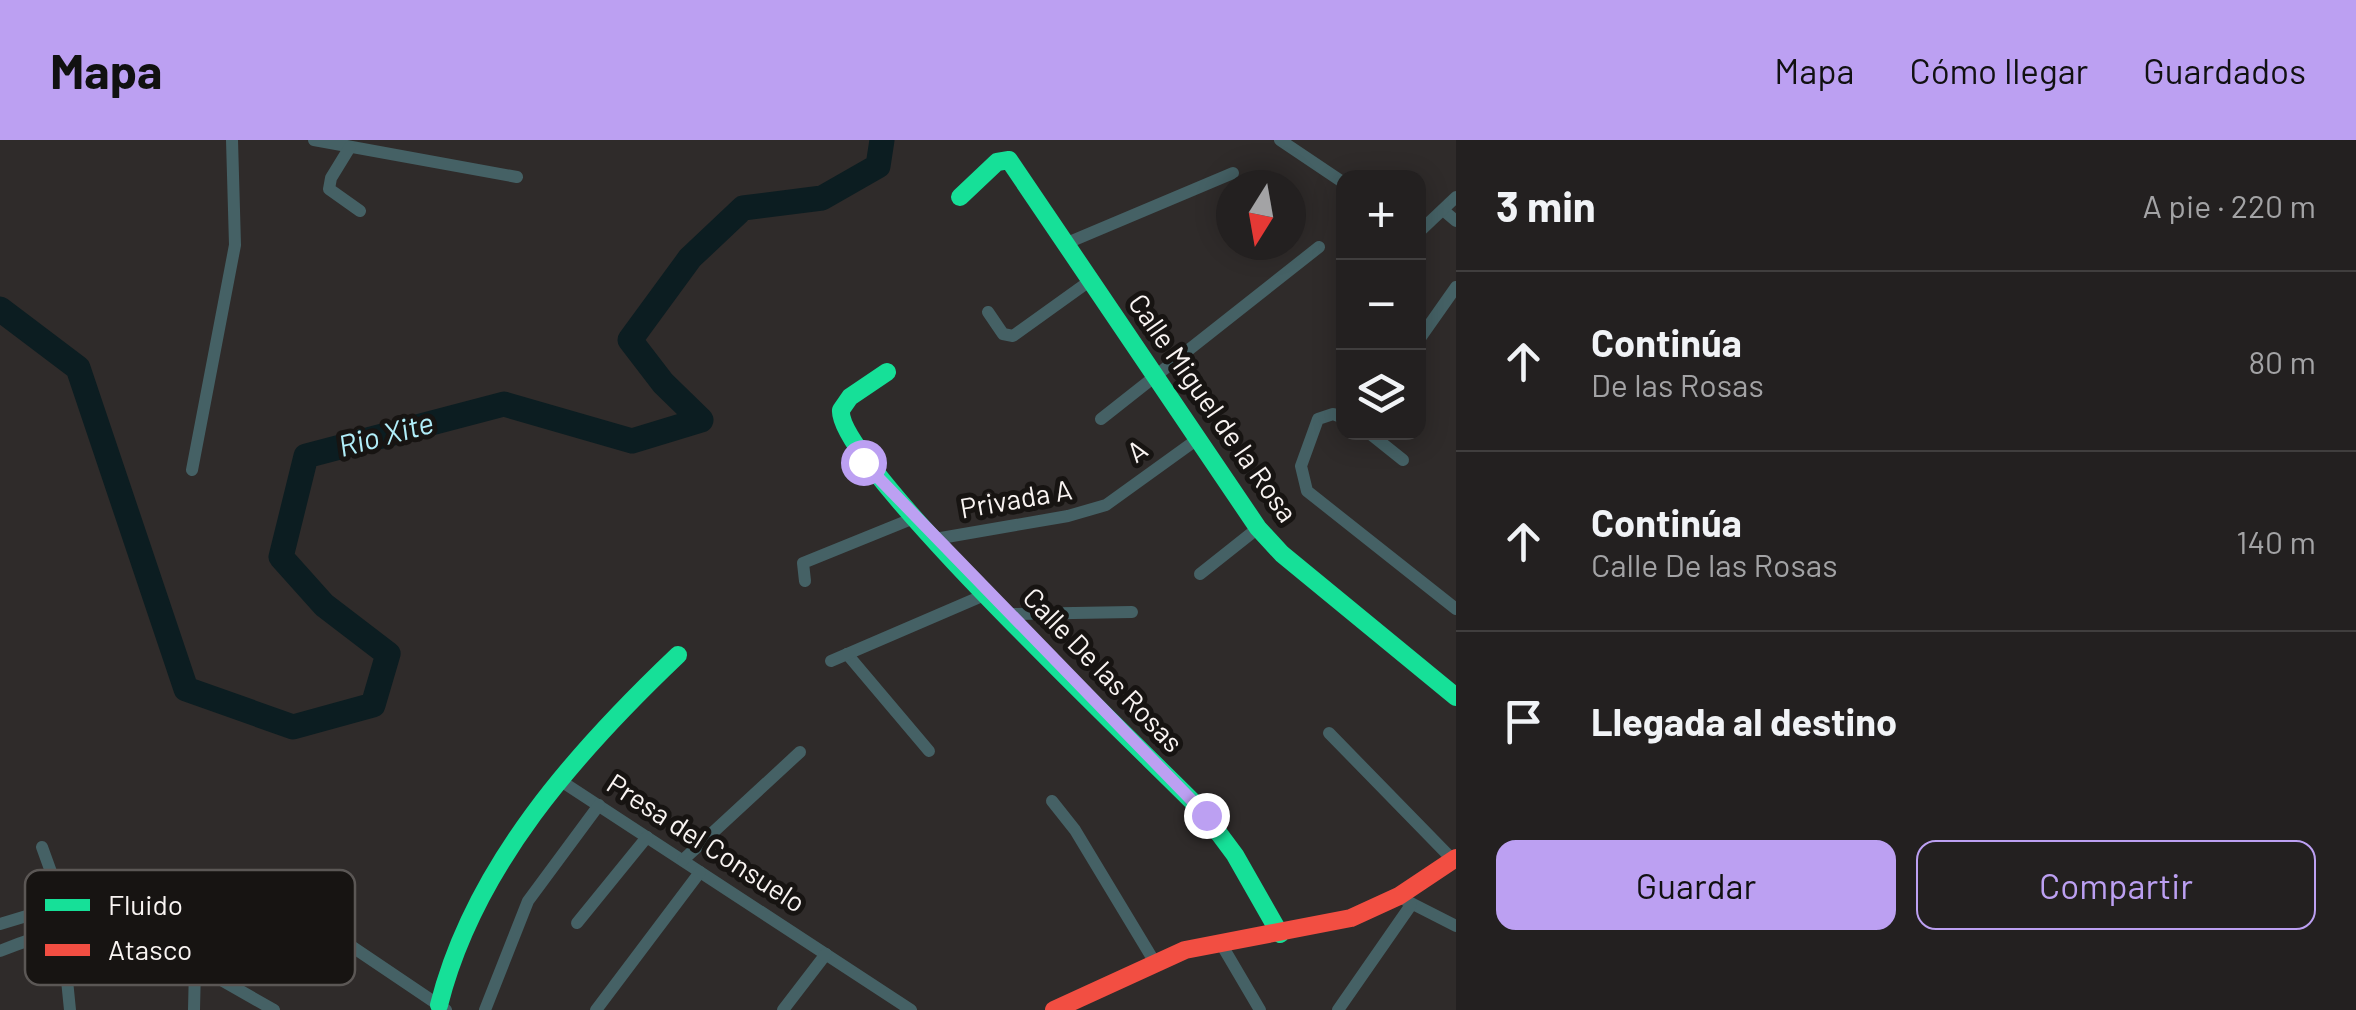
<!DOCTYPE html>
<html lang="es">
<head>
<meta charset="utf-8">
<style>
  body { margin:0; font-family:Barlow,sans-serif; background:#2f2d2d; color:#f1f3f6 }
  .controls { position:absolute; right:30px; top:30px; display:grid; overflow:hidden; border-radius:20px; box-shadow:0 5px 25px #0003 }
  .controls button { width:90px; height:90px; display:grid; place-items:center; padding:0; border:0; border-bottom:2px solid #403e3e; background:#232020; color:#f1f3f6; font:50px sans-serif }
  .compass { position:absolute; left:1216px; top:30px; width:90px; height:90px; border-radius:50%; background:#232020; box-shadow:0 5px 25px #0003; rotate:191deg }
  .stop { position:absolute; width:30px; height:30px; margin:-22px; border:8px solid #bca0f2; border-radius:50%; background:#fff }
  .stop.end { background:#bca0f2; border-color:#fff; box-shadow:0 2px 10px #0008 }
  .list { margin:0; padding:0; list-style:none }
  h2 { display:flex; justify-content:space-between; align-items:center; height:130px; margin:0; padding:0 40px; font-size:42px }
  h2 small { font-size:32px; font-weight:400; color:#a3a3a5 }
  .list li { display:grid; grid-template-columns:65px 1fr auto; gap:30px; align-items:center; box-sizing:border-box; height:180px; padding:0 40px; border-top:2px solid #403e3e }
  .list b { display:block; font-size:38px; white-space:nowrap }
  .list p { margin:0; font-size:32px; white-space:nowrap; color:#a3a3a5 }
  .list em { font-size:32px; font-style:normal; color:#a3a3a5 }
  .actions { display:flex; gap:20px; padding:30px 40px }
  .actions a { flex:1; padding:22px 0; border:2px solid #bca0f2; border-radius:20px; text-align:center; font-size:35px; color:#bca0f2 }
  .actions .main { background:#bca0f2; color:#111 }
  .icon { flex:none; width:55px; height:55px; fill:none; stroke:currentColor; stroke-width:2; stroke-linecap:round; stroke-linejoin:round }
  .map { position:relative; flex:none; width:1456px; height:870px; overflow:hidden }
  header { display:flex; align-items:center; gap:60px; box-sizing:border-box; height:140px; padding:0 50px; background:#bca0f2; color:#111 }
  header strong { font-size:48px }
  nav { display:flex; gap:55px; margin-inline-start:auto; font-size:35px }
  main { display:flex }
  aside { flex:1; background:#232020 }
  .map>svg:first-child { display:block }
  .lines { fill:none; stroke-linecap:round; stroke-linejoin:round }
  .river { stroke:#0c1d21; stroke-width:25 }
  .street { stroke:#456165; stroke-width:12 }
  .fast { stroke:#16e098; stroke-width:18 }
  .jam { stroke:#f24e42; stroke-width:18 }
  .route { stroke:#bca0f2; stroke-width:12 }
  .labels { text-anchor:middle; stroke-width:10; stroke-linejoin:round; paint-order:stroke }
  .street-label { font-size:28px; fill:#f9f4f2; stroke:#171412 }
  .water-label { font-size:30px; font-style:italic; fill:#b1eef9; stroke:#171412 }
  .key { fill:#171412; stroke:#5b5755; stroke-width:2.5 }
  .key-label { font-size:28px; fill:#f9f4f2 }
</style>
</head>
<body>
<header>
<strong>Mapa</strong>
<nav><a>Mapa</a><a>Cómo llegar</a><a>Guardados</a></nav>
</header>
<main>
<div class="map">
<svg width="1456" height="870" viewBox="0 0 1456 870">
  <rect width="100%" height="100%" fill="#2f2b2a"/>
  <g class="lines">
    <polyline class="river" points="0,169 78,228 186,549 293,587 373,565 388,514 324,465 281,417 306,316 504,264 632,301 701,280 663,243 630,200 690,118 743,68 822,58 878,26 882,0"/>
    <g class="street">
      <polyline points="314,0 517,37"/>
      <polyline points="1280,0 1344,43"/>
      <polyline points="350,7 331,38 329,49 360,71"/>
      <polyline points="1443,70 1456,81"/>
      <polyline points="1418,93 1456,57"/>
      <polyline points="1067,103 1233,33"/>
      <polyline points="988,172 1003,194 1013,196 1091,140"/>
      <polyline points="1418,201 1456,147"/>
      <polyline points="1344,278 1333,274 1318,279 1301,326 1307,351 1456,469"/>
      <polyline points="1101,279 1319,107"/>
      <polyline points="1368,292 1403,320"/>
      <polyline points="192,330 235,105 232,0"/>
      <polyline points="935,399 1068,376 1106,365 1199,298"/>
      <polyline points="1200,434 1258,388"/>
      <polyline points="805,441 803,423 914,378"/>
      <polyline points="1011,474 1132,472"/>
      <polyline points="847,514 929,611"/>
      <polyline points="831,521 989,453"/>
      <polyline points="1329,593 1453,720"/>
      <polyline points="564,643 911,870"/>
      <polyline points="1052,661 1075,690 1154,821"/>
      <polyline points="42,707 63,765"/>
      <polyline points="683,720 800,612"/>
      <polyline points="1405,760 1456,786"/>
      <polyline points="317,783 446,870"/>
      <polyline points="577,783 647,697"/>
      <polyline points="0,784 63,765 146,763"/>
      <polyline points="62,790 70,870"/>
      <polyline points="1220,802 1260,870"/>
      <path d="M0 811C42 794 87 780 132 789L274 870"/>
      <polyline points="194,870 195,827"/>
      <polyline points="485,870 528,761 599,665"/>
      <polyline points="596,870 700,732"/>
      <polyline points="783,870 826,814"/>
      <polyline points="1338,870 1411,765"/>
    </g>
    <g class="fast">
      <polyline points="960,57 997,22 1009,20 1258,388 1282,414 1456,557"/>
      <path d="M887 232 850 257 841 270C835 322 1151 618 1203 672L1235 715 1280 794"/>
      <path d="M439 865C474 726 576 612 678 515"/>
    </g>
    <polyline class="jam" points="1054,870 1185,810 1351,778 1399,756 1456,718"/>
  </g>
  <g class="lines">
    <polyline class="route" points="863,322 1206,675"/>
  </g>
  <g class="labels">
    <g class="street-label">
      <text transform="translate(1213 268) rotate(55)" y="10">Calle Miguel de la Rosa</text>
      <text transform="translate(1137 311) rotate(-36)" y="10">A</text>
      <text transform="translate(1016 359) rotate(-10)" y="10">Privada A</text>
      <text transform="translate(1103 530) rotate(46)" y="10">Calle De las Rosas</text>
      <text transform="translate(706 703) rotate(33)" y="10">Presa del Consuelo</text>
    </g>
    <g class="water-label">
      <text transform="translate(386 295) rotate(-15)" y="10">Rio Xite</text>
    </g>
  </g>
  <rect x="25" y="730" width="330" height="115" rx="15" class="key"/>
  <rect x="45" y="759" width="45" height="12" fill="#16e098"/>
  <rect x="45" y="804" width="45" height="12" fill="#f24e42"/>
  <g class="key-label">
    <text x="108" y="775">Fluido</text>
    <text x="108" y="820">Atasco</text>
  </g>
</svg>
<div class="controls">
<button>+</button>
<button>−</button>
<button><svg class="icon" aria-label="layers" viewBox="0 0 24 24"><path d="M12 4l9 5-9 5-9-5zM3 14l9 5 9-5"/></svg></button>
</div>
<svg class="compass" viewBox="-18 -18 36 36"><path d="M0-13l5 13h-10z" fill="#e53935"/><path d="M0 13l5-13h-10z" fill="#a3a3a5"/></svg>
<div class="stop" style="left:863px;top:322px"></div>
<div class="stop end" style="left:1206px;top:675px"></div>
</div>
<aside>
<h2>3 min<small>A pie · 220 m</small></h2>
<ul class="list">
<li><svg class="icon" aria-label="ahead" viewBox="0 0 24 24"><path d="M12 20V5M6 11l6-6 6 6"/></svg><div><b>Continúa</b><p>De las Rosas</p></div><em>80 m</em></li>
<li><svg class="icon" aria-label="ahead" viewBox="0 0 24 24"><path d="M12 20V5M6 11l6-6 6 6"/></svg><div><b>Continúa</b><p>Calle De las Rosas</p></div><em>140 m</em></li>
<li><svg class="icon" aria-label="arrive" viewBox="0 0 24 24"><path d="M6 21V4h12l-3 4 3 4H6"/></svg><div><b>Llegada al destino</b></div></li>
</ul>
<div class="actions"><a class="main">Guardar</a><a>Compartir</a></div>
</aside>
</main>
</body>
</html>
